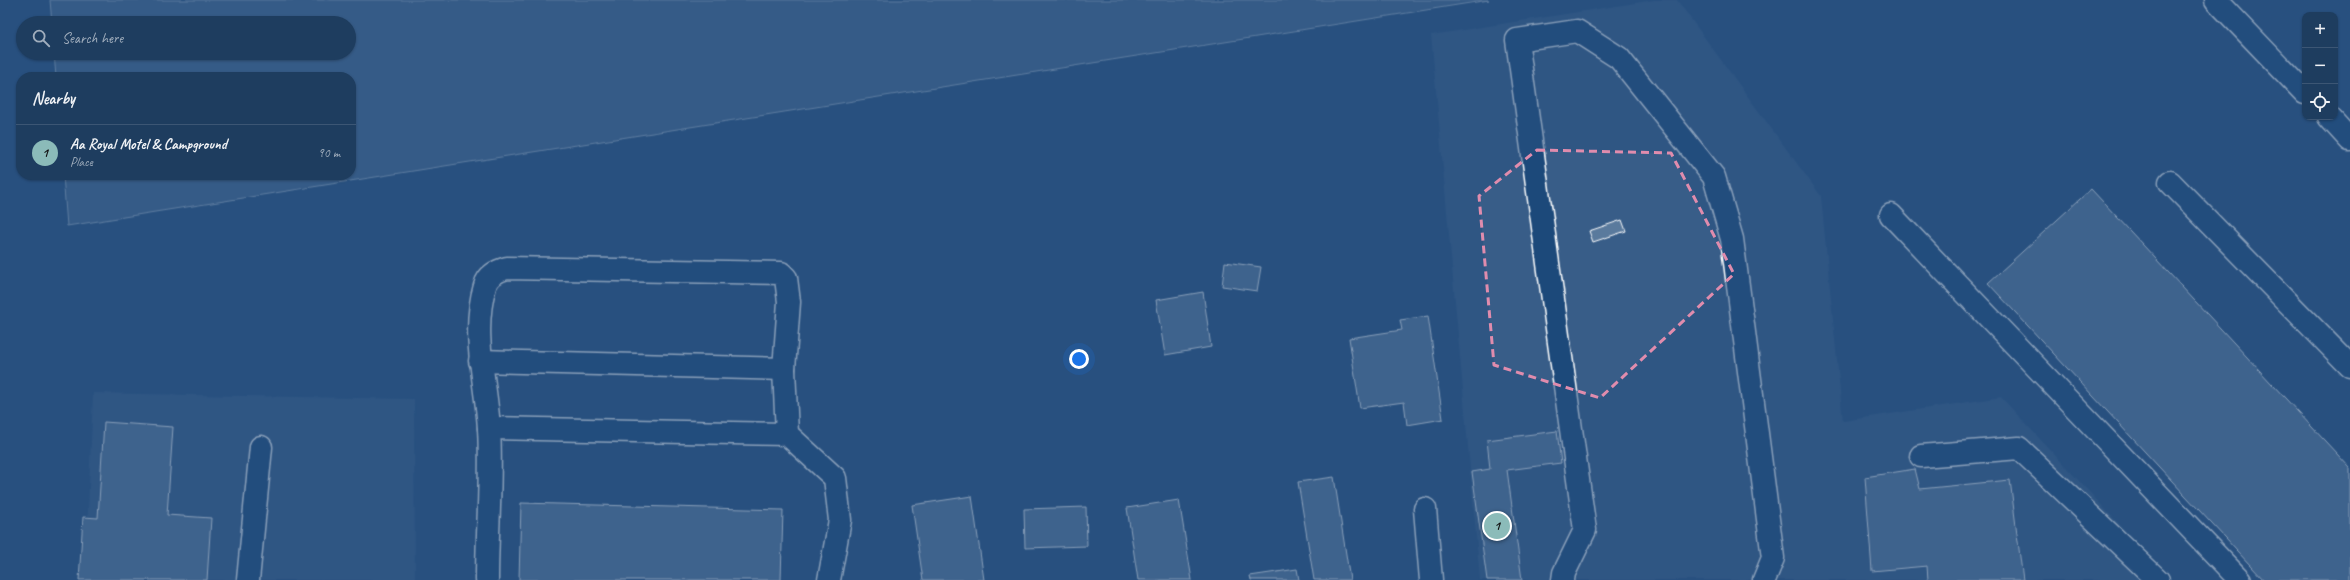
<!DOCTYPE html>
<html lang="en">
<head>
<meta charset="utf-8">
<style>
  body { margin:0; font-family:Caveat,sans-serif; background:#264465; color:#f1f3f6 }
  .controls { position:absolute; right:12px; top:12px; display:grid; overflow:hidden; border-radius:8px; box-shadow:0 1px 3px #0004 }
  .controls button { width:36px; height:36px; display:grid; place-items:center; padding:0; border:0; border-bottom:1px solid #3c5674; background:#1e3d5f; color:#f1f3f6; font:20px sans-serif }
  .you { position:absolute; left:1079px; top:359px; width:14px; height:14px; margin:-10px; border:3px solid #fff; border-radius:50%; background:#1a73e8; box-shadow:0 0 0 6px #1a73e833 }
  .badge { display:grid; place-items:center; width:26px; height:26px; border-radius:50%; background:#8bbbb9; color:#111; font-size:13px; font-weight:700 }
  .pin { position:absolute; translate:-50% -50%; border:2px solid #fff; box-shadow:0 1px 4px #0006 }
  .list { margin:0; padding:0; list-style:none }
  h2 { display:flex; justify-content:space-between; align-items:center; height:52px; margin:0; padding:0 16px; font-size:17px }
  h2 small { font-size:13px; font-weight:400; color:#a1aebd }
  .list li { display:grid; grid-template-columns:26px 1fr auto; gap:12px; align-items:center; box-sizing:border-box; height:56px; padding:0 16px; border-top:1px solid #3c5674 }
  .list b { display:block; font-size:15px; white-space:nowrap }
  .list p { margin:0; font-size:13px; white-space:nowrap; color:#a1aebd }
  .list em { font-size:13px; font-style:normal; color:#a1aebd }
  .icon { flex:none; width:22px; height:22px; fill:none; stroke:currentColor; stroke-width:2; stroke-linecap:round; stroke-linejoin:round }
  .map { position:relative; flex:none; width:2350px; height:580px; overflow:hidden }
  .search { position:absolute; background:#1e3d5f; box-shadow:0 1px 3px #0004; left:16px; top:16px; width:340px; height:44px; display:flex; align-items:center; gap:10px; box-sizing:border-box; padding:0 14px; border-radius:22px; color:#a1aebd; font-size:15px }
  .panel { position:absolute; background:#1e3d5f; box-shadow:0 1px 3px #0004; left:16px; top:72px; width:340px; height:108px; border-radius:16px }
  .map>svg:first-child { display:block }
  .built { fill:#375d88 }
  .green { fill:#446890; stroke:#a2b4c8 }
  .building { fill:#5a7a9d; stroke:#fff }
  .lines { fill:none; stroke-linecap:round; stroke-linejoin:round }
  .minor-casing { stroke:#fff; stroke-width:25 }
  .minor { stroke:#1f4a7a; stroke-width:22 }
  .marked { fill:none; stroke:#e08cad; stroke-width:3; stroke-dasharray:8 5; stroke-linejoin:round }
</style>
</head>
<body>
<div class="map">
<svg width="2350" height="580" viewBox="0 0 2350 580">
  <rect width="100%" height="100%" fill="#28517f"/>
  <filter id="ink" filterUnits="userSpaceOnUse"><feTurbulence type="fractalNoise" baseFrequency=".025" numOctaves="2"/><feDisplacementMap in="SourceGraphic" scale="8" xChannelSelector="R" yChannelSelector="G"/><feConvolveMatrix kernelMatrix="1 2 1 2 8 2 1 2 1" color-interpolation-filters="sRGB"/></filter>
  <g filter="url(#ink)">
    <g class="built">
      <polygon points="1654,0 1677,0 1821,196 1843,421 2001,397 2171,580 1480,580 1431,35"/>
      <polygon points="93,393 414,399 415,580 85,580"/>
    </g>
    <polygon class="green" points="50,0 1489,0 67,226 63,175 351,175 351,77 56,77 54,53 349,53 349,23 52,23"/>
    <g class="building">
      <polygon points="2091,189 2350,468 2350,580 2264,580 1988,283"/>
      <polygon points="1622,220 1626,231 1593,242 1589,231"/>
      <polygon points="1225,262 1261,267 1257,291 1222,286"/>
      <polygon points="1203,292 1211,347 1165,355 1156,300"/>
      <polygon points="1428,316 1443,419 1407,425 1404,402 1360,408 1349,338 1402,330 1400,320"/>
      <polygon points="104,422 173,427 167,515 211,518 207,580 79,580 83,517 98,518"/>
      <polygon points="1557,431 1561,463 1507,470 1522,580 1487,580 1472,472 1490,469 1487,440"/>
      <polygon points="1915,469 1920,489 2010,480 2023,580 1928,580 1927,566 1872,571 1865,477"/>
      <polygon points="1334,477 1350,580 1314,580 1298,482"/>
      <polygon points="972,496 984,580 923,580 912,505"/>
      <polygon points="1179,500 1192,580 1138,580 1127,508"/>
      <polygon points="521,503 783,510 781,580 519,580"/>
      <polygon points="1086,507 1087,546 1025,548 1024,509"/>
      <polygon points="1297,569 1299,580 1251,580 1250,576"/>
    </g>
    <g class="lines">
      <g class="minor-casing">
        <g id="minor">
          <polyline points="2216,0 2305,93"/>
          <polyline points="2329,117 2350,140"/>
          <polyline points="2170,182 2350,366"/>
          <polyline points="1891,215 2240,580"/>
          <polyline points="480,361 784,369"/>
          <polyline points="489,428 787,434 835,478 840,520 829,580"/>
          <polyline points="1921,456 2019,448 2158,580"/>
          <polyline points="1425,509 1431,580"/>
          <polyline points="248,580 261,447"/>
          <path d="M487 580C487 530 492 478 489 428 486 382 471 332 485 286 488 275 497 271 507 268L781 273 786 278 789 302 784 369 787 434"/>
          <polyline points="1563,580 1564,573 1585,530 1517,40 1577,31 1619,58 1714,177 1732,239 1773,558 1764,580"/>
        </g>
      </g>
      <use href="#minor" class="minor"/>
    </g>
  </g>
  <path d="M0 0H2350V580H0ZM1537 150 1671 153 1734 274 1600 398 1494 365 1479 196Z" fill="#28517f" fill-opacity=".55" fill-rule="evenodd"/>
  <path class="marked" d="M1537 150 1671 153 1734 274 1600 398 1494 365 1479 196Z"/>
</svg>
<div class="controls">
<button>+</button>
<button>−</button>
<button><svg class="icon" aria-label="locate" viewBox="0 0 24 24"><circle cx="12" cy="12" r="6"/><path d="M12 2v4M12 18v4M2 12h4M18 12h4"/></svg></button>
</div>
<div class="you"></div>
<div class="pin badge" style="left:1497px;top:526px">1</div>
<div class="search"><svg class="icon" aria-label="search" viewBox="0 0 24 24"><circle cx="10" cy="10" r="6"/><path d="M15 15l6 6"/></svg>Search here</div>
<section class="panel">
<h2>Nearby<small></small></h2>
<ul class="list">
<li><span class="badge">1</span><div><b>Aa Royal Motel &amp; Campground</b><p>Place</p></div><em>90 m</em></li>
</ul>
</section>
</div>
</body>
</html>
